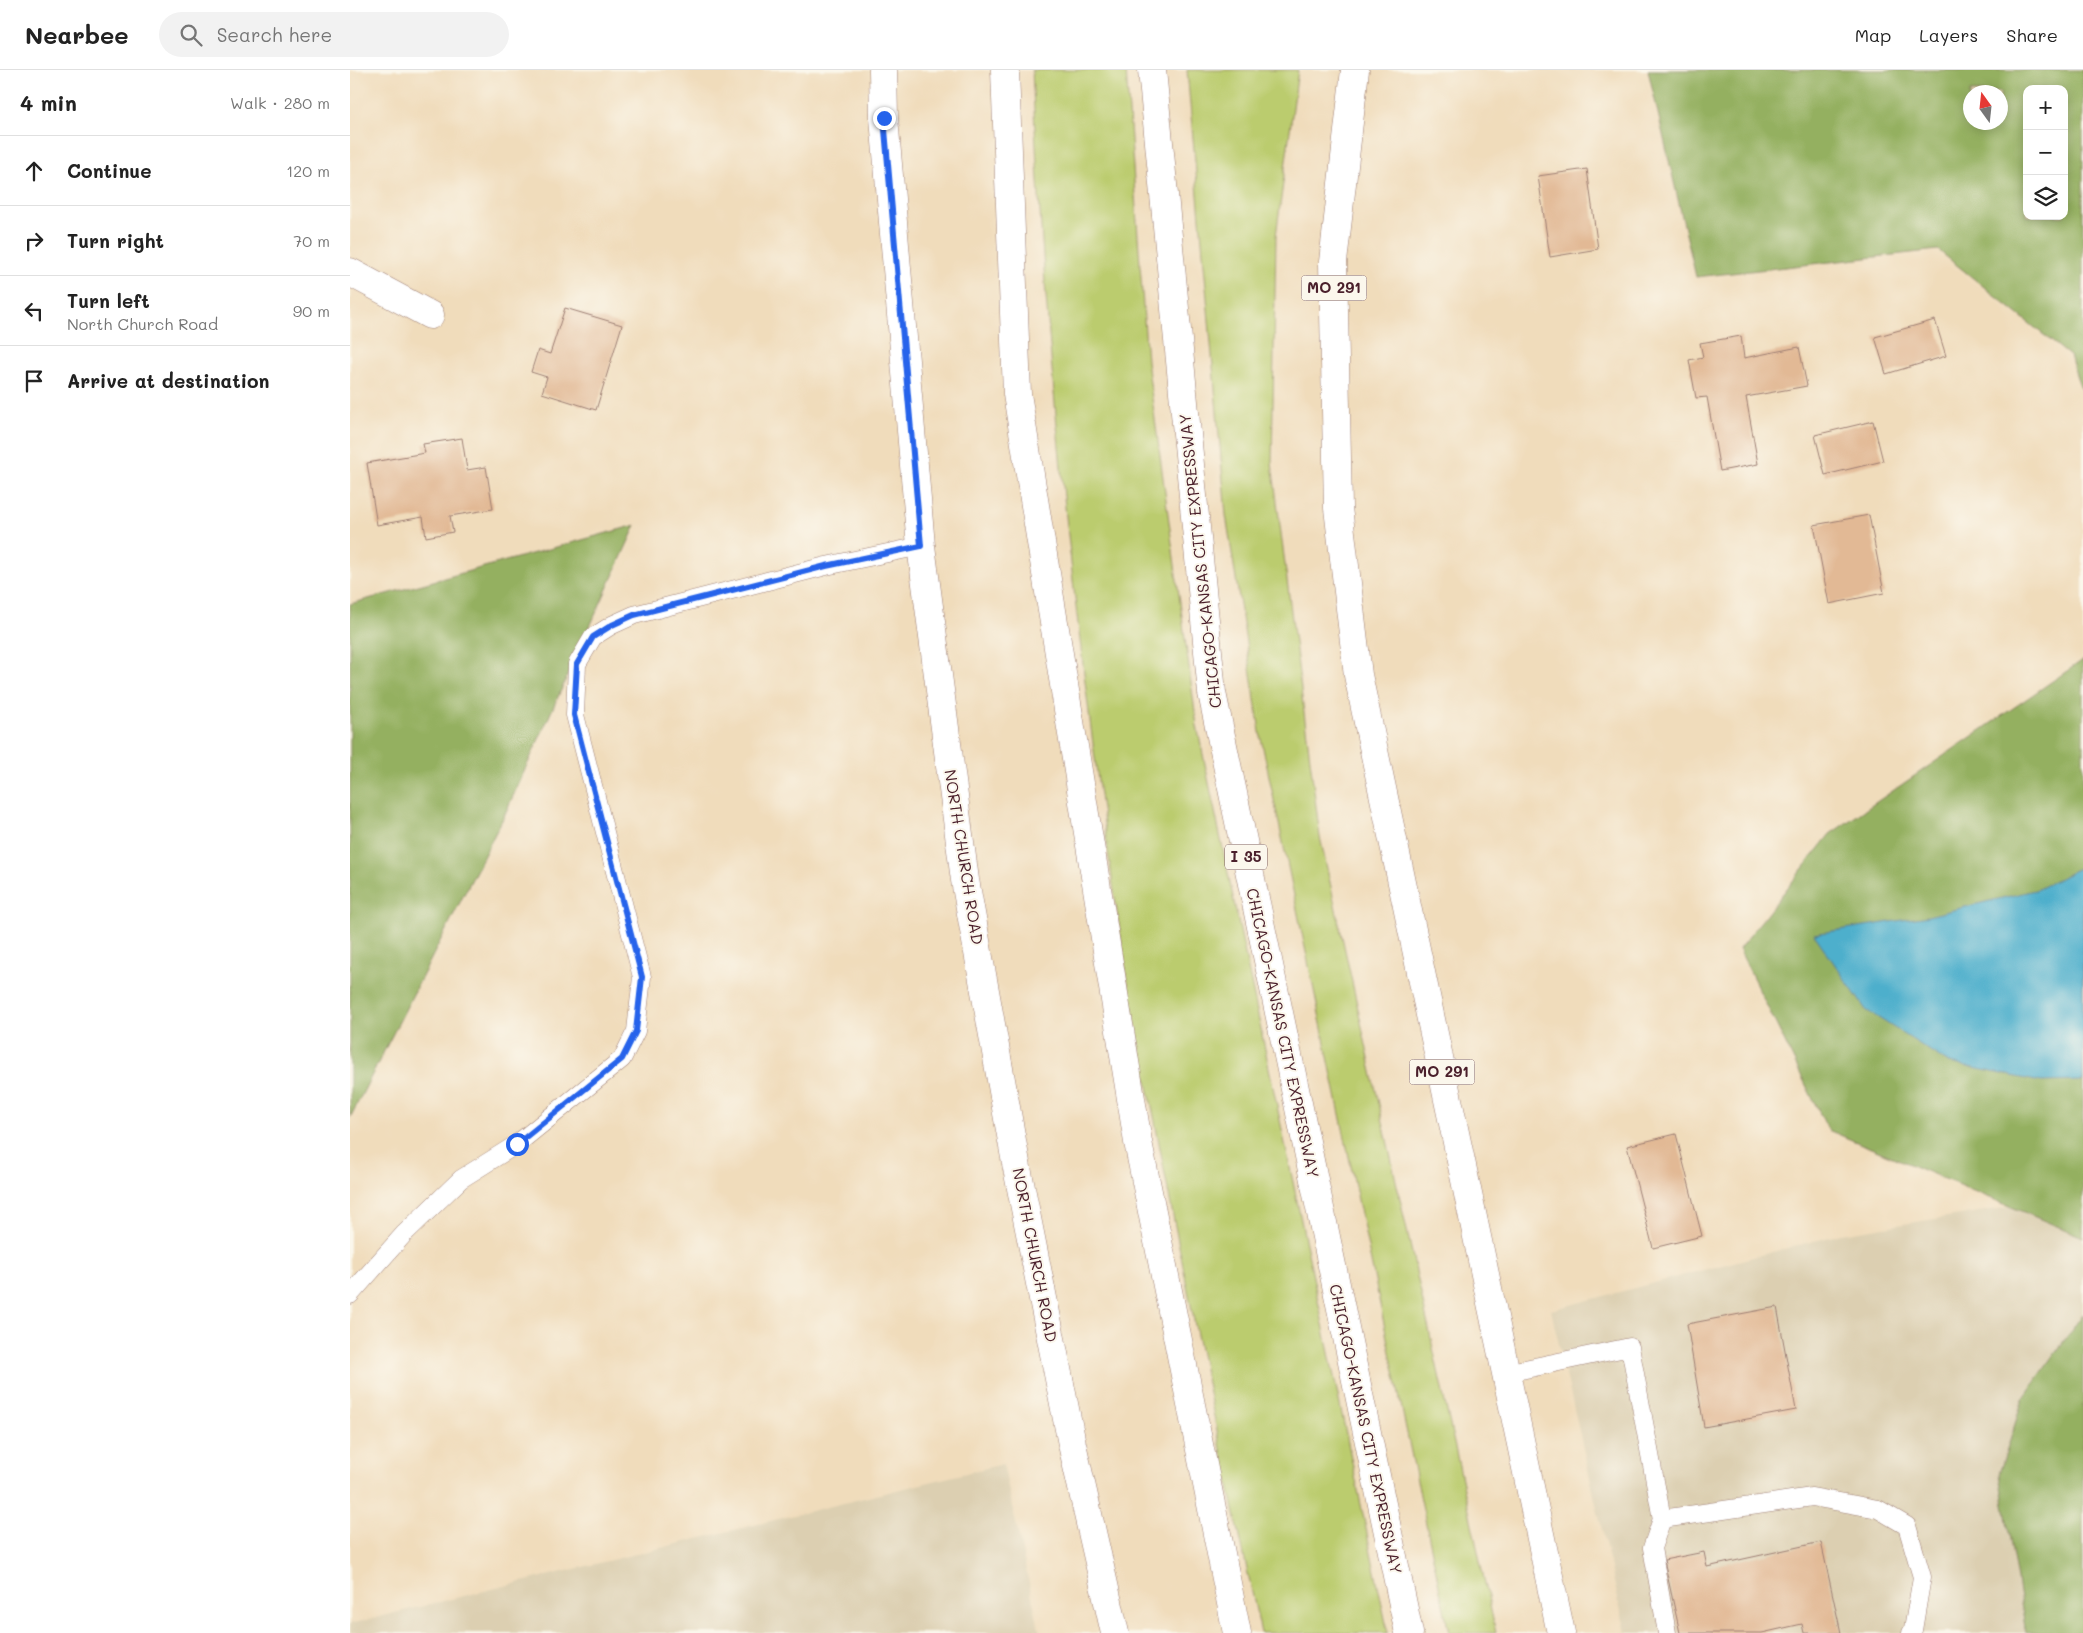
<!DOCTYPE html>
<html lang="en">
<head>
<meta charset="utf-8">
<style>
  body { margin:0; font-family:Mali,sans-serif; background:#f2f2f2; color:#222 }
  .controls { position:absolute; right:15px; top:15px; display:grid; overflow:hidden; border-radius:10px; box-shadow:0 2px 12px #0003 }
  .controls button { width:45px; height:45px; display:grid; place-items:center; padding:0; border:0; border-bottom:1px solid #e0e0e0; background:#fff; color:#222; font:25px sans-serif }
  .compass { position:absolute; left:1613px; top:15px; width:45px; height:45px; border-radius:50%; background:#fff; box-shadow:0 2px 12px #0003; rotate:345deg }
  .stop { position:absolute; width:15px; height:15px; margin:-11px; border:4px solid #2563eb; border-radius:50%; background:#fff }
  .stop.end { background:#2563eb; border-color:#fff; box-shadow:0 1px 5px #0008 }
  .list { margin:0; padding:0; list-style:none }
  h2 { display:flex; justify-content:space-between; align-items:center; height:65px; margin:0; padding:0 20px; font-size:21px }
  h2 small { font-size:16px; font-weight:400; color:#767676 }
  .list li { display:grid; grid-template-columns:32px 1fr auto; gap:15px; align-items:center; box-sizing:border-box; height:70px; padding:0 20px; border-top:1px solid #e0e0e0 }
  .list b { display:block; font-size:19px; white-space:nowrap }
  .list p { margin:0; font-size:16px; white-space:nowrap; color:#767676 }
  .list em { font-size:16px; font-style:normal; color:#767676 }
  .icon { flex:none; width:28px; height:28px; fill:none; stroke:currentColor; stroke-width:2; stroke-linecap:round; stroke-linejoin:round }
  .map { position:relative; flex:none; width:1733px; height:1563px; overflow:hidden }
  header { display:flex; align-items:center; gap:30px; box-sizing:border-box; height:70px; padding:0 25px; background:#fff; border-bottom:1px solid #e0e0e0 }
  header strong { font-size:24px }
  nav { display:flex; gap:28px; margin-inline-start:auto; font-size:18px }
  .search { width:350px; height:45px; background:#f2f2f2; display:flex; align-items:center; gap:12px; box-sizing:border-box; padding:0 18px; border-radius:28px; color:#767676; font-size:19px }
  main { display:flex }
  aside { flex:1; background:#fff }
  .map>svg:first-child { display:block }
  .built { fill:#dccfb1 }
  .green { fill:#bbcc6e; stroke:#82764c }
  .forest { fill:#94b061; stroke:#6f6846; fill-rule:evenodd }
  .water { fill:#4dafcc; stroke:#4c677c }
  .building { fill:#e2b995 }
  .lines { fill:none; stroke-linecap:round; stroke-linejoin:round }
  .lane-casing { stroke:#9d7e73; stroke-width:19 }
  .street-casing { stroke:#9d7e73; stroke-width:29 }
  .secondary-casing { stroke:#9d7e73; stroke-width:29 }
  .primary-casing { stroke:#9d7e73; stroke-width:29 }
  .highway-casing { stroke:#9d7e73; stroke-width:29 }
  .lane { stroke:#fff; stroke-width:18 }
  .street { stroke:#fff; stroke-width:28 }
  .secondary { stroke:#fff; stroke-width:28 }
  .primary { stroke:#fff; stroke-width:28 }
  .highway { stroke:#fff; stroke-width:28 }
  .route { stroke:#2563eb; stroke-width:6 }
  .labels { text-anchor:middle; stroke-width:4; stroke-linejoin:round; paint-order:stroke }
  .shield { fill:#fbf7ec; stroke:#7f6065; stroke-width:1 }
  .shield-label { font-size:15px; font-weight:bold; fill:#4a1f2b }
  .street-label { font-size:16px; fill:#4a1f2b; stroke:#fbf7ec }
</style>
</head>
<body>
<header>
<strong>Nearbee</strong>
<div class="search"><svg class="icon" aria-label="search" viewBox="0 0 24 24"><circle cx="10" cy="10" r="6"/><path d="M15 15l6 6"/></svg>Search here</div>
<nav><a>Map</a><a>Layers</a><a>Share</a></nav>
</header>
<main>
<aside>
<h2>4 min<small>Walk · 280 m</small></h2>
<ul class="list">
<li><svg class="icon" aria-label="ahead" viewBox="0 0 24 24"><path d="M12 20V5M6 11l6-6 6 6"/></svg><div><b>Continue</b></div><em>120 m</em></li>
<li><svg class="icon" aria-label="right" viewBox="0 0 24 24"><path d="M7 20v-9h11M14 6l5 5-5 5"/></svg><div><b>Turn right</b></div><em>70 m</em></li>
<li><svg class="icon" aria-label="left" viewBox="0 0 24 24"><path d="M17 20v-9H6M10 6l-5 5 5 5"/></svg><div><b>Turn left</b><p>North Church Road</p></div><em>90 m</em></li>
<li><svg class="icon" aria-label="arrive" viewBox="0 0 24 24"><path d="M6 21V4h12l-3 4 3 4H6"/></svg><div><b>Arrive at destination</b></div></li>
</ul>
</aside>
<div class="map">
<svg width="1733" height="1563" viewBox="0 0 1733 1563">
  <rect width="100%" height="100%" fill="#fbf7ec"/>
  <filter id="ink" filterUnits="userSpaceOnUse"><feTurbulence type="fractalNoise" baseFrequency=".02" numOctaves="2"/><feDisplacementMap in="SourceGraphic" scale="10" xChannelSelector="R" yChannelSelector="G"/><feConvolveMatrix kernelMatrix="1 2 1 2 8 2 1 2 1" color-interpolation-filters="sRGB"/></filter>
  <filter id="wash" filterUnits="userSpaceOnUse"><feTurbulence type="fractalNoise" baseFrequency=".0096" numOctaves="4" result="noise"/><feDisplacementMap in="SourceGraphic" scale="20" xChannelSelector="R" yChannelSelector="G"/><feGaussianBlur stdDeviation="1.12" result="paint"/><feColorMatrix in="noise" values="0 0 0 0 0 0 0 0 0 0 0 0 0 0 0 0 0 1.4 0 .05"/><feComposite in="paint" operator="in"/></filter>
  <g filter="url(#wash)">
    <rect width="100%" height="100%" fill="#f0dcbb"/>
    <g class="built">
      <polygon points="1660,1137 1733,1167 1733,1244 1673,1329 1649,1404 1676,1563 1276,1563 1201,1240 1491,1164"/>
      <polygon points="653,1394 690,1563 0,1563 0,1554"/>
    </g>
    <g class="green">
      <path d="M682 0H776L797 291 847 656 1038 1563H911C875 1400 840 1237 809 1073 798 1013 784 953 775 893 728 597 696 299 682 0Z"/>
      <polygon points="837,0 948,0 926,166 922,393 970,767 1146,1563 1099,1563 911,668 876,445"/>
    </g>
    <g class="forest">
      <path d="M1298 0H1733V326L1720 286 1588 180 1346 207ZM1677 19H1714V146H1677ZM1650 22V52H1620V22Z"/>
      <polygon points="286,455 154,746 0,1048 0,534"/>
      <polygon points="1733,590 1733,1167 1478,1060 1389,879 1480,764"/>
      <polygon points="1733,1244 1733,1563 1676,1563 1649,1404 1673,1329"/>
    </g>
    <polygon class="water" points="1733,796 1733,1011 1691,1012 1599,993 1516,940 1464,864 1578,846 1689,819"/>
    <g id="blocks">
      <g class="building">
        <polygon points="1237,99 1248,179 1200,187 1188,106"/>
        <polygon points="215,238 272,255 246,340 192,323 197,307 181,302 188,280 200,284"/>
        <polygon points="1585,250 1596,286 1536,304 1525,267"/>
        <polygon points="1391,266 1394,288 1449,277 1457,316 1396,327 1408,394 1370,401 1357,327 1346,328 1339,290 1353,287 1350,273"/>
        <polygon points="1523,351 1533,391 1475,405 1465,365"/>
        <polygon points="112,368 117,400 136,397 143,439 100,446 103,462 76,467 73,447 27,455 17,393 75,383 73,374"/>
        <polygon points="1519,445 1534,523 1479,534 1464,455"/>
        <polygon points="1326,1064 1352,1166 1303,1178 1277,1076"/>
        <polygon points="1427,1237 1446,1340 1354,1357 1337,1254"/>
        <polygon points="1471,1472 1491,1563 1454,1563 1452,1554 1412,1563 1330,1563 1314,1490 1354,1482 1357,1497"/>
      </g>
    </g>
  </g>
  <g filter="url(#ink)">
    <use href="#blocks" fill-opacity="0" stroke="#9d7e73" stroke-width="1"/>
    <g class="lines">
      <g class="lane-casing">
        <g id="lane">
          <polyline points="0,1225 54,1164 111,1109 167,1074 272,989 286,961 292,907 225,645 227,594 243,567 262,555 284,545 476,496 571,476"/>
          <polyline points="1156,1303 1280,1277 1312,1449 1302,1478 1317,1563"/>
          <polyline points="1312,1449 1462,1427 1528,1439 1557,1456 1572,1507 1563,1560 1561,1563"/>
        </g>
      </g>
      <g class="street-casing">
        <polyline id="street" points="0,202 80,245"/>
      </g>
      <g class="secondary-casing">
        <polyline id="secondary" points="533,0 534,48 571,476 615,810 666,1093 722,1374 765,1563"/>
      </g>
      <g class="primary-casing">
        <polyline id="primary" points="1005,0 983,192 988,438 1008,605 1211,1563"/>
      </g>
      <g class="highway-casing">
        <g id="highway">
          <polyline points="655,0 667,324 788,1072 887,1563"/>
          <polyline points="802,0 862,623 1059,1563"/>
        </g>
      </g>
      <use href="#lane" class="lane"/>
      <use href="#street" class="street"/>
      <use href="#secondary" class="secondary"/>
      <use href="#primary" class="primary"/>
      <use href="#highway" class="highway"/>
    </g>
  </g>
  <g class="lines" filter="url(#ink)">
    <polyline class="route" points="167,1074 272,989 286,961 292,907 224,645 227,594 243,567 262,555 284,545 476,496 571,476 534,48"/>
  </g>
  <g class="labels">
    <g class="shield">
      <rect x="951.5" y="205.5" width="65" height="25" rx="4"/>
      <rect x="875" y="774.5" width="42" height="25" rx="4"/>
      <rect x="1059.5" y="989.5" width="65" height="25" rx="4"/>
    </g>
    <g class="shield-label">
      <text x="984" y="223">MO 291</text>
      <text x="896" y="792">I 35</text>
      <text x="1092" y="1007">MO 291</text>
    </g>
    <g class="street-label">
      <text transform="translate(850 491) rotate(-96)" y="6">CHICAGO-KANSAS CITY EXPRESSWAY</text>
      <text transform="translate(614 787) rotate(81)" y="6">NORTH CHURCH ROAD</text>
      <text transform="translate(933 963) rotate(78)" y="6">CHICAGO-KANSAS CITY EXPRESSWAY</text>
      <text transform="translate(685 1185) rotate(79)" y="6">NORTH CHURCH ROAD</text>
      <text transform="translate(1016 1359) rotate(78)" y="6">CHICAGO-KANSAS CITY EXPRESSWAY</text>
    </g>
  </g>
</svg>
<div class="controls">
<button>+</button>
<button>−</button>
<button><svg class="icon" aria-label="layers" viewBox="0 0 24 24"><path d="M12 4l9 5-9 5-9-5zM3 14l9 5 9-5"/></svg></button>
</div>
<svg class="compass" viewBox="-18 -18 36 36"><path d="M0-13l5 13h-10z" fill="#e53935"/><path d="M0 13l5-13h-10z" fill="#767676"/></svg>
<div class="stop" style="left:167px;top:1074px"></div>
<div class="stop end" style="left:534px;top:48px"></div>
</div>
</main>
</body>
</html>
